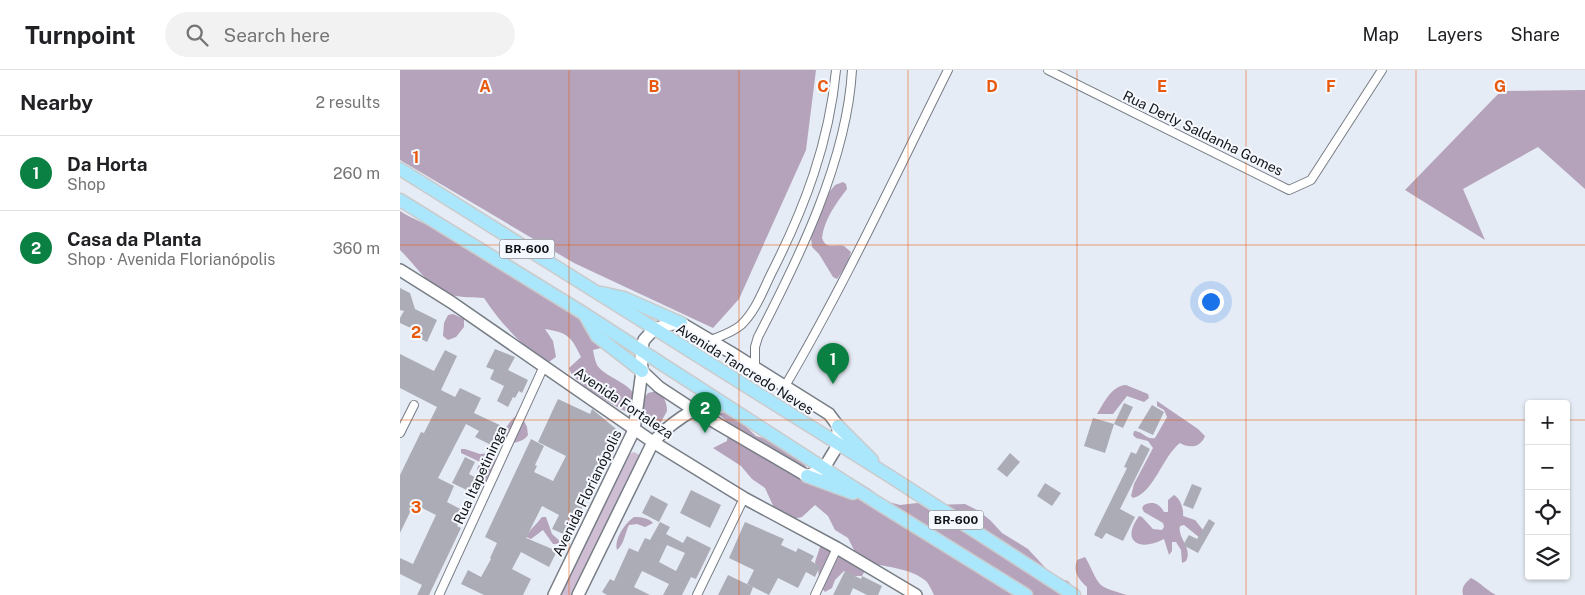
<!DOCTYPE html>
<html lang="en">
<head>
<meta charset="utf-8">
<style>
  body { margin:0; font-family:"Public Sans",sans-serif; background:#f2f2f2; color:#202124 }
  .controls { position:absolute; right:15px; bottom:15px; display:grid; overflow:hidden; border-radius:5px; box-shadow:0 1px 4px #0004 }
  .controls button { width:45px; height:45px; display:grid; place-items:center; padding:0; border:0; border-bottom:1px solid #e0e0e0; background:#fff; color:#202124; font:25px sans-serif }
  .you { position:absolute; left:810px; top:231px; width:18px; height:18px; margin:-12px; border:4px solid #fff; border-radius:50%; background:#1a73e8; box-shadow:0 0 0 8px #1a73e833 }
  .badge { display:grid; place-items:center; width:32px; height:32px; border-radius:50%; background:#0b8043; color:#fff; font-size:16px; font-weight:700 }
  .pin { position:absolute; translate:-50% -41px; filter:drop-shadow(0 1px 2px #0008) }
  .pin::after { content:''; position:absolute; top:26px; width:18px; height:15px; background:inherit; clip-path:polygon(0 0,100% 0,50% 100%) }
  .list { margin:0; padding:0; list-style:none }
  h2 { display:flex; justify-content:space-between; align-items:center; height:65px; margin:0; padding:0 20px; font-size:21px }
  h2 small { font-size:16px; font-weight:400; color:#757577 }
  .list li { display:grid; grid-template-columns:32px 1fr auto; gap:15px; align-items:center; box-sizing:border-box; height:75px; padding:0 20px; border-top:1px solid #e0e0e0 }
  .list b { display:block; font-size:19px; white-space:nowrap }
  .list p { margin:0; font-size:16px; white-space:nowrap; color:#757577 }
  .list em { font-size:16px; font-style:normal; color:#757577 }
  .icon { flex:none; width:28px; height:28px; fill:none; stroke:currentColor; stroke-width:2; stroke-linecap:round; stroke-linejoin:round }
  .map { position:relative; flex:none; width:1185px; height:525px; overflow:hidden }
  header { display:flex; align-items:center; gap:30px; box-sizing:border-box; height:70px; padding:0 25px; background:#fff; border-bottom:1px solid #e0e0e0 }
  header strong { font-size:24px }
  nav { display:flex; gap:28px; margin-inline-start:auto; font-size:18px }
  .search { width:350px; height:45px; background:#f2f2f2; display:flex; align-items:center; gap:12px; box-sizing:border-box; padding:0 18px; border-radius:28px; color:#757577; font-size:19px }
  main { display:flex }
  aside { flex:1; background:#fff }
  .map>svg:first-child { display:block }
  .green { fill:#cebdd3 }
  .forest { fill:#b5a3bb }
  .building { fill:#acacb6; fill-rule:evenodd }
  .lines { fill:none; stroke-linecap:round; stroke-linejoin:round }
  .street-casing { stroke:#777d85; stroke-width:10 }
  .secondary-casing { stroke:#777d85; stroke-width:14 }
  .primary-casing { stroke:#cbcbcc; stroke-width:15 }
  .street { stroke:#fff; stroke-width:8 }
  .secondary { stroke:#fff; stroke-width:11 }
  .primary { stroke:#aae7fc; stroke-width:12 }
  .grid { fill:none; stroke:#e8590c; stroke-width:1; stroke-opacity:0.55 }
  .labels { text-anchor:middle; stroke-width:4; stroke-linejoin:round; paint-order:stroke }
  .shield { fill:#f5f9ff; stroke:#56595d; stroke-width:1 }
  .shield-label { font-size:12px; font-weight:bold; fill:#121417 }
  .street-label { font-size:14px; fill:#121417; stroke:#f5f9ff }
  .grid-label { font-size:16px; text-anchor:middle; font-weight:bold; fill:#e8590c; stroke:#f5f9ff; stroke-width:4; stroke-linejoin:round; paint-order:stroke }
</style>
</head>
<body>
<header>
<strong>Turnpoint</strong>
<div class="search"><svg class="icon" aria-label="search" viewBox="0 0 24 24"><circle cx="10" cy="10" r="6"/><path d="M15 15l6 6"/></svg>Search here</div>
<nav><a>Map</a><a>Layers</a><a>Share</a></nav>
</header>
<main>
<aside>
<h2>Nearby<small>2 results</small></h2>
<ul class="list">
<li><span class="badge">1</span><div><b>Da Horta</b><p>Shop</p></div><em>260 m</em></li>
<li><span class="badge">2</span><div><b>Casa da Planta</b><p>Shop · Avenida Florianópolis</p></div><em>360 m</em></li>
</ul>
</aside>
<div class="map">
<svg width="1185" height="525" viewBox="0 0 1185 525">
  <rect width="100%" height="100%" fill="#e6ecf5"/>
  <polygon class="green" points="234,382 241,386 241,390 172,525 158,525 230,384"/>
  <g class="forest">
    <polygon points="0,0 416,0 406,80 339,229 313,258 174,193 0,90"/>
    <polygon points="1185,20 1185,119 1138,77 1063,119 1085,170 1005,120 1101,21"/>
    <path d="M443 112 446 114 447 119C436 133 424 150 422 168 426 180 435 174 444 176L451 182 447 195 437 209 433 207 419 184 412 177 411 167 413 159 427 125 435 115Z"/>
    <path d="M0 141C15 151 31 155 46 164 68 176 87 192 110 203L220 274 222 281 209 282 201 278 193 280C194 285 195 291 197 295 208 312 251 316 227 342 215 337 170 310 169 298L181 287C171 266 168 263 145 259L153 271 156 287 146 294C123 276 100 253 84 228 74 227 62 228 52 225 30 220 16 195 0 180Z"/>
    <polygon points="53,244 64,249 64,257 56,267 48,270 43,266 44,253 48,245"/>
    <path d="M726 315 748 324 749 328 744 332 727 326 713 344H697C704 333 711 316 726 315Z"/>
    <path d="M257 321C264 325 267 333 267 341L260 354 251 357C241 352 241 343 240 333L248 323Z"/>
    <path d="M757 331 798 359 805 366C801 377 790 379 780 373 762 387 754 423 733 428L731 426 734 414 753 378 748 371 736 368 733 365 734 361C743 361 746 370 755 368L767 347 764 340 757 336Z"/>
    <path d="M335 342 344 355 356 366 373 371 400 388 409 401 424 407 441 406 457 411 470 419 485 431 500 435 517 433 534 435 565 434 579 441 591 451 602 463 628 479 654 507 668 511 680 525H534C532 521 529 514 526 511 511 498 484 497 466 492V499L462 506H452L444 501 435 510 432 518 425 522 420 516 418 499 415 492 420 477 427 474 457 486 448 468 435 460 428 446 415 435 402 447 389 450 376 442 365 418 352 409 341 396 313 378 327 371 329 354 318 343Z"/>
    <path d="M116 346 123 349 127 357 128 365C122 374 113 370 107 378L102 373C102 363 108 352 116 346Z"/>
    <path d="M61 379H65L80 384 91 383C101 391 93 404 89 415L85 414 77 399 80 392 61 383Z"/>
    <path d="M774 425C780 428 784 439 783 446L795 450 803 460 800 468 784 455 780 456C777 468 793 478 786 491L782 493 781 480 776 472H772V481L769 485 764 469C740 482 720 472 739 446L742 447 753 459 762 460 764 457 763 453 744 442 742 438 744 435C753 431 759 433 764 442H768V430Z"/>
    <path d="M142 447H146L152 464 161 472 157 474H153L143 460 131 469 126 467C130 459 136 455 142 447Z"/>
    <path d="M234 447C241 447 249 448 253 453L245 457 237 454 229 455C225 463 224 475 217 480 214 469 225 453 234 447Z"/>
    <path d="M685 487C691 496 694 508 701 515 705 519 721 523 727 525H687V517C678 509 673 502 677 490Z"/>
    <path d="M1071 508C1080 512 1086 520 1096 525H1063C1061 517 1065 513 1071 508Z"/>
  </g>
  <g class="building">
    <polygon points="0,218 10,223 15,239 37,250 27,272 11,264 13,259 0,253 0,248 4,241 0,240"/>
    <polygon points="95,279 115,287 108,300 128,310 122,323 119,321 115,328 113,327 108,337 97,331 104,316 90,309 94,300 86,297"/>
    <polygon points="45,280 57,286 41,320 55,327 60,318 81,328 74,343 104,357 95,377 75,367 79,361 66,354 38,408 54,416 47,432 64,441 57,456 61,458 29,525 17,525 22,515 0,504 0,488 13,494 36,445 14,434 0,463 0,405 21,362 24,363 37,337 0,318 0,284 34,301"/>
    <polygon points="158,329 190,344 192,339 221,363 207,387 210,388 204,401 202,400 191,420 168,466 152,459 159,445 142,436 126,468 157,481 149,497 121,482 112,499 131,509 123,525 84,525 61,514 68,500 81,507 91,489 90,488 97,473 85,467 131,369 144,376 135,395 137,396 134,402 153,411 166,386 138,372"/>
    <polygon points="724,333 733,337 723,358 714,354"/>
    <polygon points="752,335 764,342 753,365 738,358"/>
    <polygon points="693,348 714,354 705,383 684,376"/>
    <polygon points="741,374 750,379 720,439 735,447 723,471 706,463 702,469 694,465 727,398 724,397 731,382 736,384"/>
    <polygon points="610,383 620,392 607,407 597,399"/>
    <polygon points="65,387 75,392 69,404 82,411 75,424 52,413"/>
    <polygon points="645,413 661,423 652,436 637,426"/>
    <polygon points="792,414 802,418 793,439 783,435"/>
    <polygon points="291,420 321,435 310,458 280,443"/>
    <polygon points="251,425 268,434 259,452 242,443"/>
    <polygon points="809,449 815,453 798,483 783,475 789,465 797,469"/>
    <path d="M260 452 270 457 266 464 283 473 287 466 311 478 296 509 291 507 282 525H263L269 514 242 501 234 517 250 525H207L202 522 210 509 214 511 229 478 238 482 245 468 250 470ZM267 475 285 483 276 501 259 492Z"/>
    <polygon points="345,452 384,469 381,475 396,482 398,478 414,486 411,491 420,496 415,507 406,502 398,518 378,508 369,525 347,514 354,500 329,488"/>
    <polygon points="445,501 461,509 462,506 482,516 478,525 467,525 453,518 450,525 433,525"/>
    <polygon points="328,505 353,517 350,525 318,525"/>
  </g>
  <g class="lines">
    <g class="street-casing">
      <g id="street">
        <polyline points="648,0 889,120 911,110 982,0"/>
        <path d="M311 270C321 266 333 262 341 255 356 241 363 220 372 202 405 137 429 73 436 0"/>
        <path d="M355 297V277L358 267C399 188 447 90 452 0"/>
        <path d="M385 316C445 214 495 106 548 0"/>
        <polyline points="0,363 14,335"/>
        <polyline points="39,525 144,296"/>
        <polyline points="297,525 344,428"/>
        <polyline points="415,525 437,478"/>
      </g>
    </g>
    <g class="secondary-casing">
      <g id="secondary">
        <polyline points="0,200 51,232 253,372 344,428 437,478 516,525"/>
        <polyline points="154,525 234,360 242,301 241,280 244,270 254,259 267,255 281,253 330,282 429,344 438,356 438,375 424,398 407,406 294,340 259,317 242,301"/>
        <path d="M178 525 253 372C265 359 279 348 294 340"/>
      </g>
    </g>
    <g class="primary-casing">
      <g id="primary">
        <polyline points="0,99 488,405 674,525"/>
        <polyline points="0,130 183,243 476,432 626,525"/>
        <polyline points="202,223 224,228 281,253"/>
        <polyline points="185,245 197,266 242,301"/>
        <polyline points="438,356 472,390"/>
        <polyline points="407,406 453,423"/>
      </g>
    </g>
    <use href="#street" class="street"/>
    <use href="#secondary" class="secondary"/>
    <use href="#primary" class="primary"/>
  </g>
  <path class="grid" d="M169 0V525M339 0V525M508 0V525M677 0V525M846 0V525M1016 0V525M0 175H1185M0 350H1129M1166 350H1185"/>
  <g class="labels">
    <g class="shield">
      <rect x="99.5" y="169.5" width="55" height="19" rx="4"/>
      <rect x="528.5" y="440.5" width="55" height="19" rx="4"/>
    </g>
    <g class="shield-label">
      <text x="127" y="183">BR-600</text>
      <text x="556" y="454">BR-600</text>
    </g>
    <g class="street-label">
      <text transform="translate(803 63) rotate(26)" y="5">Rua Derly Saldanha Gomes</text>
      <text transform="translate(345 299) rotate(32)" y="5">Avenida Tancredo Neves</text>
      <text transform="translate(224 333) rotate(34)" y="5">Avenida Fortaleza</text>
      <text transform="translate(80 405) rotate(-65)" y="5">Rua Itapetininga</text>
      <text transform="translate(187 423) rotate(-64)" y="5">Avenida Florianópolis</text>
    </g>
  </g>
  <g class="grid-label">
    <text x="85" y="22">A</text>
    <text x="254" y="22">B</text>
    <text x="423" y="22">C</text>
    <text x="592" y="22">D</text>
    <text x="762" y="22">E</text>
    <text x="931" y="22">F</text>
    <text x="1100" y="22">G</text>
    <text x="16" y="93">1</text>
    <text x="16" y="268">2</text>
    <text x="16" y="443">3</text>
  </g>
</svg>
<div class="controls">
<button>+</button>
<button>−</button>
<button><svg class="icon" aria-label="locate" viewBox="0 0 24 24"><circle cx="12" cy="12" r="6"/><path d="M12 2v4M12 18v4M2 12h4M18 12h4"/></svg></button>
<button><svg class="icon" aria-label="layers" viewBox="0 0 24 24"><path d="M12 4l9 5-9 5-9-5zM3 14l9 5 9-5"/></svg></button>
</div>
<div class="you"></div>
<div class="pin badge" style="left:433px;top:314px">1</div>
<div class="pin badge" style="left:305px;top:363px">2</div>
</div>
</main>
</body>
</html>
